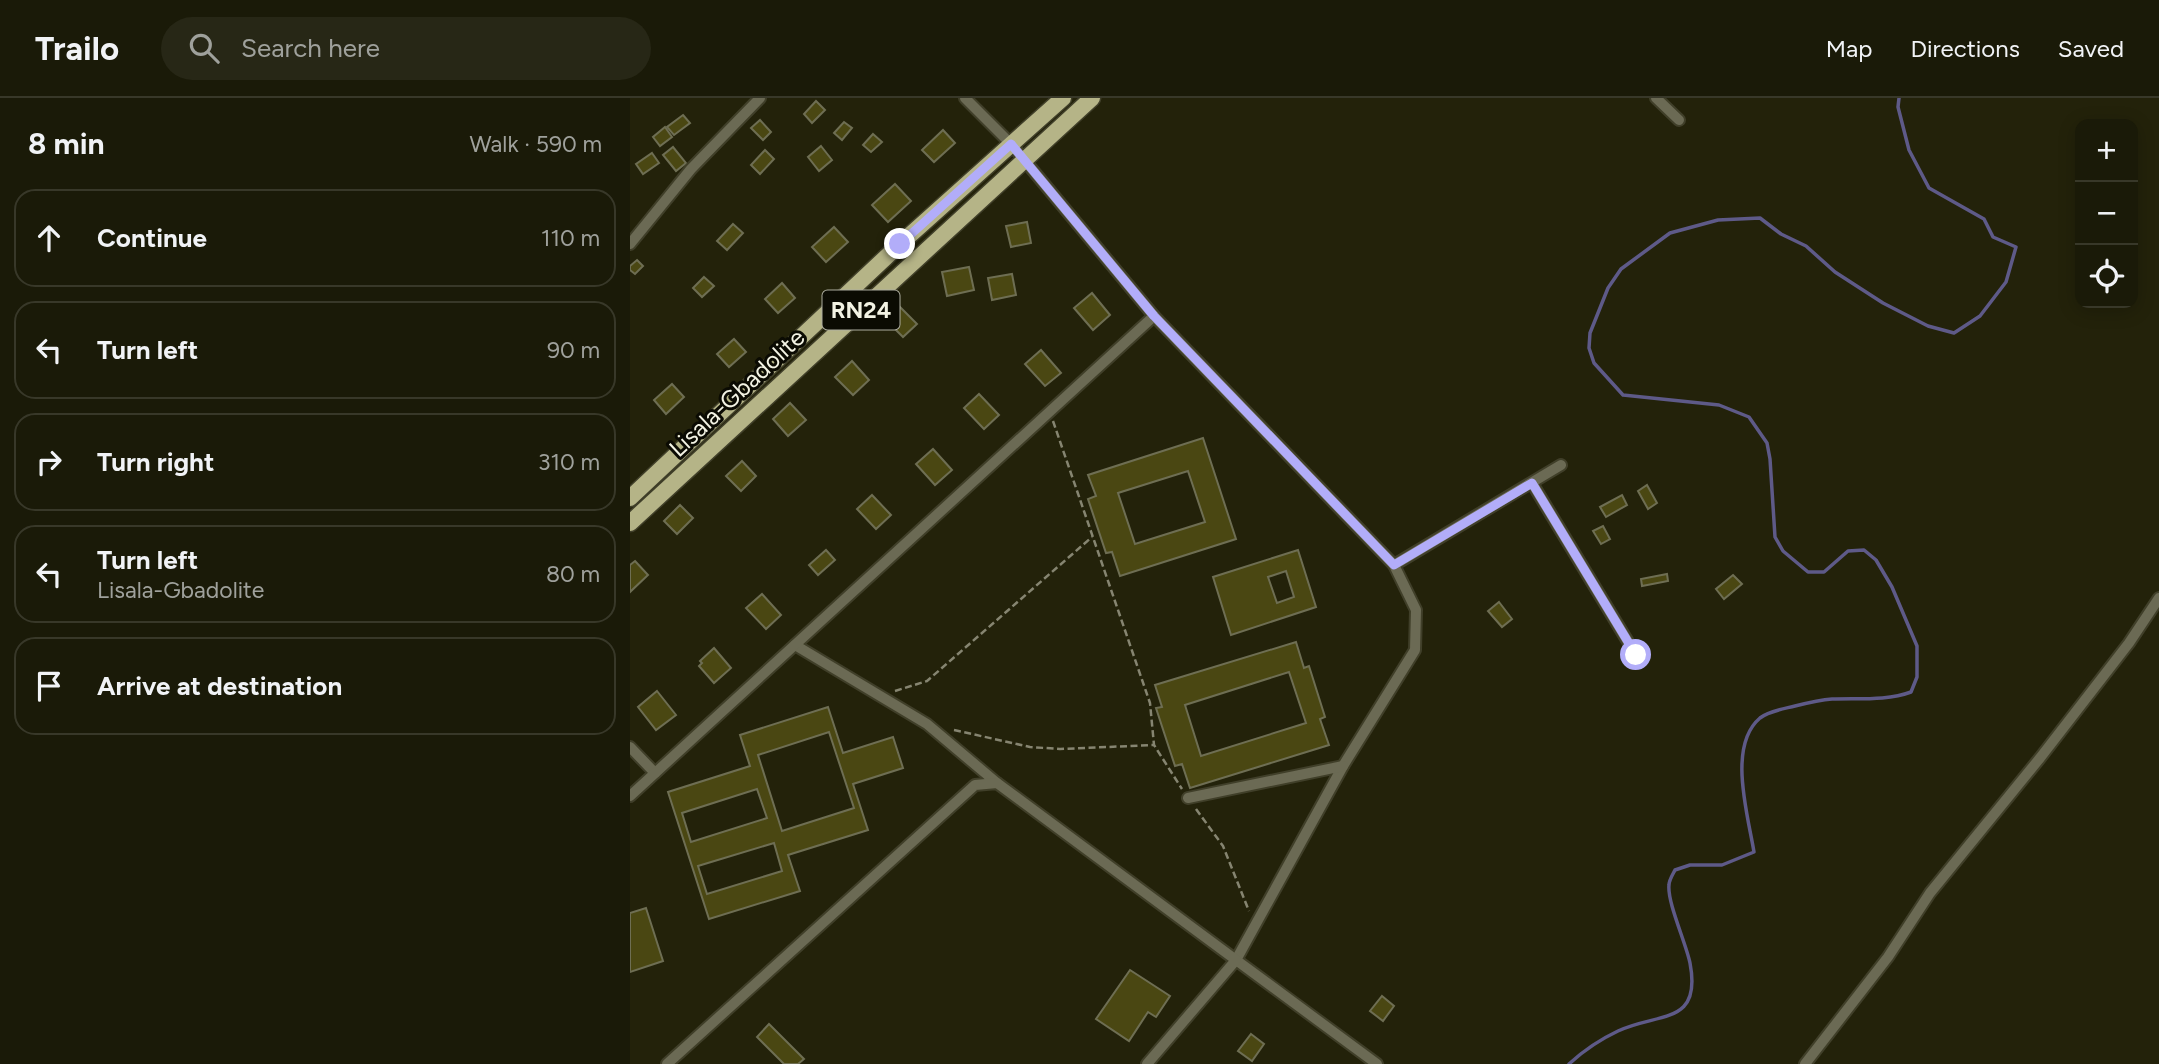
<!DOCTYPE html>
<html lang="en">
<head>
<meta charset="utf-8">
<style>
  body { margin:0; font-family:Figtree,sans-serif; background:#272716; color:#f1f3f6 }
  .controls { position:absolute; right:21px; top:21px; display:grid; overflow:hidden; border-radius:14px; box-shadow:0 4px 18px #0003 }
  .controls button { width:63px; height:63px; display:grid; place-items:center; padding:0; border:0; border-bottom:2px solid #383829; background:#1a1a08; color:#f1f3f6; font:35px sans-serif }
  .stop { position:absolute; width:21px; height:21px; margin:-16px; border:5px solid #b2adf9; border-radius:50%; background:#fff }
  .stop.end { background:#b2adf9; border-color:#fff; box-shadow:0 2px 7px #0008 }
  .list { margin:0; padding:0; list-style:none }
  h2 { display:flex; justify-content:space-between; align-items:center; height:91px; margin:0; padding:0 28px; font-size:30px }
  h2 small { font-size:23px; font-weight:400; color:#9fa19c }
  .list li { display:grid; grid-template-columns:46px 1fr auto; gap:21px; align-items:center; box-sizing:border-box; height:98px; margin:0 14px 14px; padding:0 14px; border:2px solid #383829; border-radius:21px }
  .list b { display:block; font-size:26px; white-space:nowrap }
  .list p { margin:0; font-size:23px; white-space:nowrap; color:#9fa19c }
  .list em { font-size:23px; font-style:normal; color:#9fa19c }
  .icon { flex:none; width:38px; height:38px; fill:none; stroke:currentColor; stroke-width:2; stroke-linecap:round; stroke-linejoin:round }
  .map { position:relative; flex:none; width:1529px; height:966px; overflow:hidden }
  header { display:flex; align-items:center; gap:42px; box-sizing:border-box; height:98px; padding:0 35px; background:#1a1a08; border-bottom:2px solid #383829 }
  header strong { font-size:33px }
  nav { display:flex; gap:38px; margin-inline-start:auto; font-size:24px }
  .search { width:490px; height:63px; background:#272716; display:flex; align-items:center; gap:18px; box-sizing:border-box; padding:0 24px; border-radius:38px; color:#9fa19c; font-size:26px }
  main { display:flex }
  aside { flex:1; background:#1a1a08 }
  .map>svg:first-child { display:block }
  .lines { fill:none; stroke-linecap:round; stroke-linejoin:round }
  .stream { stroke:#5e5a88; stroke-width:3.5 }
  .building { fill:#4a4712; stroke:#6e6e53; stroke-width:2; fill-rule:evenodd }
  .minor-casing { stroke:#403f29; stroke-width:14 }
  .primary-casing { stroke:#403f29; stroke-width:19 }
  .path { stroke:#868571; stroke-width:2.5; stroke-dasharray:7 3.5; stroke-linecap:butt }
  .minor { stroke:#6b6a54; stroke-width:10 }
  .primary { stroke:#b5b487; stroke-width:16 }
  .route { stroke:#b2adf9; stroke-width:9 }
  .labels { text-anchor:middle; stroke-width:6; stroke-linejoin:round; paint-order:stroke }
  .shield { fill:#0b0b03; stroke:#adada0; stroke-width:2 }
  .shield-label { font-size:23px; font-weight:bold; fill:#f3f3e4 }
  .street-label { font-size:24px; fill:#f3f3e4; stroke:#0b0b03 }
</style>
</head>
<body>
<header>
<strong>Trailo</strong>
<div class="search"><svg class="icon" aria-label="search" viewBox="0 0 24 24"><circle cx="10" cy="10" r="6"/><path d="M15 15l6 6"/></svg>Search here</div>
<nav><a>Map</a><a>Directions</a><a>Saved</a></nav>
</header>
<main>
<aside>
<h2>8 min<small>Walk · 590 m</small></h2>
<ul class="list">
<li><svg class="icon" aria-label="ahead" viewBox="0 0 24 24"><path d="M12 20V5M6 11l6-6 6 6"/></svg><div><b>Continue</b></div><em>110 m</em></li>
<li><svg class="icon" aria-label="left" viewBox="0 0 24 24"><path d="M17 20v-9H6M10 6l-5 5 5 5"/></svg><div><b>Turn left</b></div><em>90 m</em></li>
<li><svg class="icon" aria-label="right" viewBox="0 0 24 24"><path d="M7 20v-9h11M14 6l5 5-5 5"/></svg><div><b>Turn right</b></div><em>310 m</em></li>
<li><svg class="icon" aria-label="left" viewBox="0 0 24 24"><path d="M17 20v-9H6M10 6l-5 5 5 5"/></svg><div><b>Turn left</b><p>Lisala-Gbadolite</p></div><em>80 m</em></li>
<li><svg class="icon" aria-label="arrive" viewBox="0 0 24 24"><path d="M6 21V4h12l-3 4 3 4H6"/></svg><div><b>Arrive at destination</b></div></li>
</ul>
</aside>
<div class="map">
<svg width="1529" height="966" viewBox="0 0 1529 966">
  <rect width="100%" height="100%" fill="#23220a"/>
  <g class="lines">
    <path class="stream" d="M939 966C952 954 971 941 988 933 1028 914 1072 928 1060 865 1056 845 1037 804 1039 787 1039 782 1043 776 1045 772L1060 767H1092L1124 754C1118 717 1097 648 1130 620 1139 613 1153 611 1165 608 1177 605 1189 602 1202 601 1228 600 1257 603 1281 594L1287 579V548L1262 489 1246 462 1234 452 1218 453 1194 474H1178L1153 453 1145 439 1140 361 1137 345 1119 319 1089 307 993 297 964 265 959 250 960 235 978 190 991 171 1040 135 1088 122 1130 120 1151 136 1176 148 1205 174 1253 205 1298 228 1324 235 1350 218 1376 184 1386 149 1363 139 1354 121 1299 90 1279 52 1268 9 1269 0"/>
  </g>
  <g class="building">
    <polygon points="186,3 195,12 182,25 174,16"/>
    <polygon points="53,17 60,25 44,37 37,29"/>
    <polygon points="130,22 141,34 133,42 121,30"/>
    <polygon points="214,24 222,30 212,42 204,35"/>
    <polygon points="35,29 42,39 30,48 23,39"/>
    <polygon points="313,32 325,45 304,64 292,52"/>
    <polygon points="243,36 252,44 241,54 233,47"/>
    <polygon points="191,48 202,62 189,73 178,59"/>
    <polygon points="43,49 56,65 46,73 33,57"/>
    <polygon points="135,52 144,61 130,76 121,67"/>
    <polygon points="22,55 29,65 13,76 6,66"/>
    <polygon points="265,86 281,103 258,124 242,107"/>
    <polygon points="397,124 401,145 381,149 376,128"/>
    <polygon points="103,126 113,135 97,152 87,143"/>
    <polygon points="204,129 218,144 196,164 182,149"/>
    <polygon points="7,162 13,168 5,176 0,172 0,168"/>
    <polygon points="339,169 344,192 317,198 312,174"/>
    <polygon points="382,176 386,197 362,202 358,180"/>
    <polygon points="74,179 84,188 72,199 63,190"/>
    <polygon points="152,185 165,200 148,215 135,201"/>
    <polygon points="462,195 480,217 463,232 444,210"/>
    <polygon points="270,209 287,226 273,239 256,222"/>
    <polygon points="104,241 116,254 99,269 87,256"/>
    <polygon points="411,252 431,275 415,288 395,266"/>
    <polygon points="222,263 239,282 223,297 205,279"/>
    <polygon points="42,286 54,299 36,316 24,302"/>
    <polygon points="349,296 369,317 354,331 334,310"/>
    <polygon points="160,305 176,322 158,338 143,321"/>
    <path d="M573 340 606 441 490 478 482 454 476 455 458 401 466 398 458 377ZM558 373 575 424 505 446 488 395Z"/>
    <polygon points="303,351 322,372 305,387 286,366"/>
    <polygon points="112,363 126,378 111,393 96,378"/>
    <polygon points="1017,387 1027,405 1018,411 1008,393"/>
    <polygon points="242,397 261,417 246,431 227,411"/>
    <polygon points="992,397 997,407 976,419 970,409"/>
    <polygon points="50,407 63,420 47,436 34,423"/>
    <polygon points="973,428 980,441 971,446 963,433"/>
    <polygon points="196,452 205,462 188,477 179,467"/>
    <path d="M668 452 686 509 601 537 583 479ZM656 473 664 499 647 505 638 479Z"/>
    <polygon points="5,463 18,477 0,494 0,467"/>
    <polygon points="1037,476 1038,483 1012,488 1011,481"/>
    <polygon points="1103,477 1112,486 1094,501 1086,491"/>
    <polygon points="132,496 151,517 136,531 116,510"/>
    <polygon points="869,504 882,521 872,529 858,513"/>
    <path d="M666 544 674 570 679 568 695 619 690 621 699 647 560 690 552 666 545 668 526 610 532 609 525 587ZM659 574 676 625 571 658 555 607Z"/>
    <polygon points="84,550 101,570 84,585 69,568 72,565 70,563"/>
    <polygon points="27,593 46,617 26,632 8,609"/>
    <path d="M198 609 213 655 263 639 273 670 223 686 238 732 158 757 170 793 79 821 38 694 120 668 110 637ZM199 634 224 710 152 733 128 657ZM127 691 137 720 61 744 52 715ZM144 745 152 773 77 796 68 768Z"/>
    <polygon points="16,810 33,863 0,874 0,815"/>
    <polygon points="500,872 540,898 526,919 518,914 499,943 466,921"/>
    <polygon points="752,898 764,908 753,923 740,913"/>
    <polygon points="139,926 174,961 168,966 154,966 127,939"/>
    <polygon points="621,936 634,946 622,963 608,953"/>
  </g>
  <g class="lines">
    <g class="minor-casing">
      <g id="minor">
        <polyline points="335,0 381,46 524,218 764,467 786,512 785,552 713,668 606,862 747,966"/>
        <polyline points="1026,0 1049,22"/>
        <polyline points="0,146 61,71 130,0"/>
        <polyline points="902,385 1006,557"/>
        <polyline points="764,467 931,367"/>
        <polyline points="165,547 297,626 367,685"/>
        <polyline points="0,649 25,675"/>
        <polyline points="0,698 524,218"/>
        <polyline points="558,700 713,668"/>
        <polyline points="37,966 345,687 367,685 606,862 517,966"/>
        <polyline points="1175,966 1258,859 1300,795 1410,660 1499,545 1529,500"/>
      </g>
    </g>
    <g class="primary-casing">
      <g id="primary">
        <polyline points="0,400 270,146 433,0"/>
        <polyline points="0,425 462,0"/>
      </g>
    </g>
    <g class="path">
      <polyline points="423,323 520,605 524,647 552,691"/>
      <polyline points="265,593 297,583 462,439"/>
      <polyline points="324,632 400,649 430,651 524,647"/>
      <polyline points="566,711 593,748 619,813"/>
    </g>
    <use href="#minor" class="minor"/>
    <use href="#primary" class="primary"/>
  </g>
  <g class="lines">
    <polyline class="route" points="270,146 381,46 524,218 764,467 902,385 1006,557"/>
  </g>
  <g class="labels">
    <rect class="shield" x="192.5" y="192.5" width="77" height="39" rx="5"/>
    <g class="shield-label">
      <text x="231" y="220">RN24</text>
    </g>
    <g class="street-label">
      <text transform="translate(107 295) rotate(-43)" y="8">Lisala-Gbadolite</text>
    </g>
  </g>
</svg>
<div class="controls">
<button>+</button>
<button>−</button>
<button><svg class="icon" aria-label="locate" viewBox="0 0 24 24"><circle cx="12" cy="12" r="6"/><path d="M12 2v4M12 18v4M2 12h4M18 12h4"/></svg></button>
</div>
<div class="stop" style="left:1006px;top:557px"></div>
<div class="stop end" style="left:270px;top:146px"></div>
</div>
</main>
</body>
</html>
